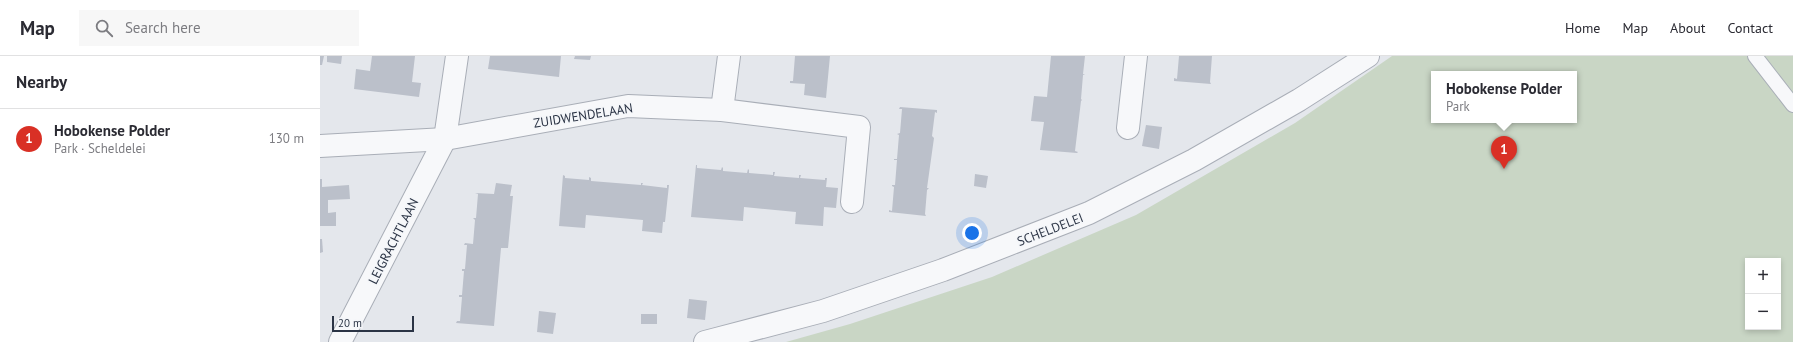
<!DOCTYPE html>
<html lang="en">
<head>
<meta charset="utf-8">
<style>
  body { margin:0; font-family:"PT Sans",sans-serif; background:#f7f7f7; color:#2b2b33 }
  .controls { position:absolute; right:12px; bottom:12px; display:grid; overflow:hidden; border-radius:0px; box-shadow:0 2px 6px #0003 }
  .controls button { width:36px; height:36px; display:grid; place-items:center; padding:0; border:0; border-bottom:1px solid #e1e1e2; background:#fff; color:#2b2b33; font:20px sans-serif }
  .scale { position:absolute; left:12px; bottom:10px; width:82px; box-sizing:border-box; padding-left:4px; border:2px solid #2b3445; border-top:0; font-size:11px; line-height:14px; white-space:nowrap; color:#2b3445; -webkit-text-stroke:3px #f4f6f9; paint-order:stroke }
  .you { position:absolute; left:652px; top:177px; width:14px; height:14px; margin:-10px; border:3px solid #fff; border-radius:50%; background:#1a73e8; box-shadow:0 0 0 6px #1a73e833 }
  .badge { display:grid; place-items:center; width:26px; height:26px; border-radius:50%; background:#d93025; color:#fff; font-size:13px; font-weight:700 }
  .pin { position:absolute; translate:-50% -33px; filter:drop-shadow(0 1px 2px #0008) }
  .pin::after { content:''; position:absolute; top:21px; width:14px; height:12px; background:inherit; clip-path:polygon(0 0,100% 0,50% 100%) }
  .popup { position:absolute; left:1111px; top:15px; width:146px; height:52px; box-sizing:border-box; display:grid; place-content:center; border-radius:0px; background:#fff; filter:drop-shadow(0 1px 3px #0005); font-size:13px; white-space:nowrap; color:#7c7c81 }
  .popup b { font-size:15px; color:#2b2b33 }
  .popup::after { content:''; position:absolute; left:50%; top:100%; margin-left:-8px; border:8px solid transparent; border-top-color:#fff }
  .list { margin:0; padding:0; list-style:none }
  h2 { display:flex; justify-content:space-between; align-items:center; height:52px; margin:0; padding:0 16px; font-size:17px }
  h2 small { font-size:13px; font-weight:400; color:#7c7c81 }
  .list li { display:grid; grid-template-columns:26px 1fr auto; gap:12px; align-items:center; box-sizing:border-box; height:60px; padding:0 16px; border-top:1px solid #e1e1e2 }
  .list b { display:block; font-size:15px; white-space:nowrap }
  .list p { margin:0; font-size:13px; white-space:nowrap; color:#7c7c81 }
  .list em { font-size:13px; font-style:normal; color:#7c7c81 }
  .icon { flex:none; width:22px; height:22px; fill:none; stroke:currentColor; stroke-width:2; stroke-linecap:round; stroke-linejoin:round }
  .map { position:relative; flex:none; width:1473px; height:286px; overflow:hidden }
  header { display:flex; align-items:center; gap:24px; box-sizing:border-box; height:56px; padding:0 20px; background:#fff; border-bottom:1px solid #e1e1e2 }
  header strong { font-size:19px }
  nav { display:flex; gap:22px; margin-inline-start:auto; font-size:14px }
  .search { width:280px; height:36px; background:#f7f7f7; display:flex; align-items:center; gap:10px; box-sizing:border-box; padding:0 14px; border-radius:0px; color:#7c7c81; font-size:15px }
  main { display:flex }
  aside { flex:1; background:#fff }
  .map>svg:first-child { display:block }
  .green { fill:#c9d6c5; fill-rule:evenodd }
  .building { fill:#bbc0ca }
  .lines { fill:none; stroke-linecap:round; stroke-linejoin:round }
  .service-casing { stroke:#a9aeb7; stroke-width:16 }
  .minor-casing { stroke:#a9aeb7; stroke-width:24 }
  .service { stroke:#f7f8fa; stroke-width:14 }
  .minor { stroke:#f7f8fa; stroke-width:22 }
  .labels { text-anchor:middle; stroke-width:3; stroke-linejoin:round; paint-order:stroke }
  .street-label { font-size:13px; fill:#2b3445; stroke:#f4f6f9 }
</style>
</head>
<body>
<header>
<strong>Map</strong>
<div class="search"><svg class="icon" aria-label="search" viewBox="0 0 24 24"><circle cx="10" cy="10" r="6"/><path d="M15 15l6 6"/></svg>Search here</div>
<nav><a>Home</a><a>Map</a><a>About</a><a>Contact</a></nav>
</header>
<main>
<aside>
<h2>Nearby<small></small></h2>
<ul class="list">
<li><span class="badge">1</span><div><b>Hobokense Polder</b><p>Park · Scheldelei</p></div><em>130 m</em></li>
</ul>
</aside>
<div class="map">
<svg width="1473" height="286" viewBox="0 0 1473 286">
  <rect width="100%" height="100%" fill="#e4e7ec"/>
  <path class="green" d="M1072 0H1473V286H466L530 268 672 221 816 159 975 67ZM1114 18H1254V64H1114ZM1428 205H1458V271H1428Z"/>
  <g class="building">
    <polygon points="0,0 4,0 2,9 0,9"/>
    <polygon points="7,0 22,0 21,8 7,6"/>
    <polygon points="52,0 95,0 92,26 101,27 99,41 34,33 36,13 50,15"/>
    <polygon points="170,0 241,0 239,21 168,13"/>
    <polygon points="255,0 271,0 270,4 254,3"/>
    <polygon points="475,0 510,0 506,42 484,39 485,28 470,27 470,25 473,25"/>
    <polygon points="731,0 765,0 763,18 765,19 763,19 761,43 762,44 761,45 755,95 758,96 757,97 720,94 724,66 711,65 714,40 727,41"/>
    <polygon points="859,0 892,0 890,26 891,28 854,25 854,22 857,23"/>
    <polygon points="580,51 617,54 617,57 615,56 612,80 614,82 607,132 609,132 607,134 605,158 606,160 569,156 569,154 572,155 574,131 572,130 572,129 575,129 577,104 574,104 574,103 577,103 579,79 577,78 580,77 582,53 579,53"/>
    <polygon points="826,69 842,71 839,93 822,90"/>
    <polygon points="376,109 377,109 377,112 401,114 402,111 403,112 403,115 427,117 428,113 429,114 429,117 453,119 453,116 455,116 454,120 479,122 479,119 481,119 480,122 505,124 505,122 507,122 506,131 518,132 516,152 504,151 503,170 475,168 476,156 424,151 423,165 371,161"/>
    <polygon points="655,118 668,120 666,132 654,130"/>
    <polygon points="243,119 245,120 245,122 269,124 269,121 271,122 271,125 321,129 321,127 323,127 322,129 347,132 347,129 349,129 345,166 343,166 342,177 322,175 323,164 266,159 265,172 239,170"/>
    <polygon points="0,123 2,123 2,131 29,129 30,143 8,144 8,157 16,156 16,170 0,170"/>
    <polygon points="176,127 192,129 190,140 193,140 188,192 181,192 174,270 136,267 137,265 140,265 142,241 139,241 139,239 142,239 144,215 142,215 142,213 145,213 147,189 144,189 145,187 153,188 155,164 153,162 156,162 158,138 155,137 174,138"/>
    <polygon points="0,183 2,183 3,196 0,197"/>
    <polygon points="369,243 387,245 385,264 367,262"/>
    <polygon points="219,255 236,257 233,278 217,276"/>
    <rect x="321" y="258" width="16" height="10"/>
  </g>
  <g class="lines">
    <g class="service-casing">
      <polyline id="service" points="1435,0 1473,49"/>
    </g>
    <g class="minor-casing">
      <g id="minor">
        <polyline points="402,54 409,0"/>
        <polyline points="808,72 816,0"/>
        <polyline points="0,90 125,83 308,50 402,54 539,71 532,146"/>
        <polyline points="20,286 125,83 137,0"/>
        <polyline points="385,286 503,255 623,214 769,157 874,104 979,44 1048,0"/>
      </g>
    </g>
    <use href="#service" class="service"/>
    <use href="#minor" class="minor"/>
  </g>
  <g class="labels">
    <g class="street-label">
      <text transform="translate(263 59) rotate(-9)" y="5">ZUIDWENDELAAN</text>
      <text transform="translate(730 173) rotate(-21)" y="5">SCHELDELEI</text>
      <text transform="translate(73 185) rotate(-63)" y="5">LEIGRACHTLAAN</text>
    </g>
  </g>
</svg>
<div class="controls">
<button>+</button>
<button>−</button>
</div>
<div class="scale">20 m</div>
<div class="you"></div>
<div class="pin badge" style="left:1184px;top:113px">1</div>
<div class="popup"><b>Hobokense Polder</b>Park</div>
</div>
</main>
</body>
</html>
